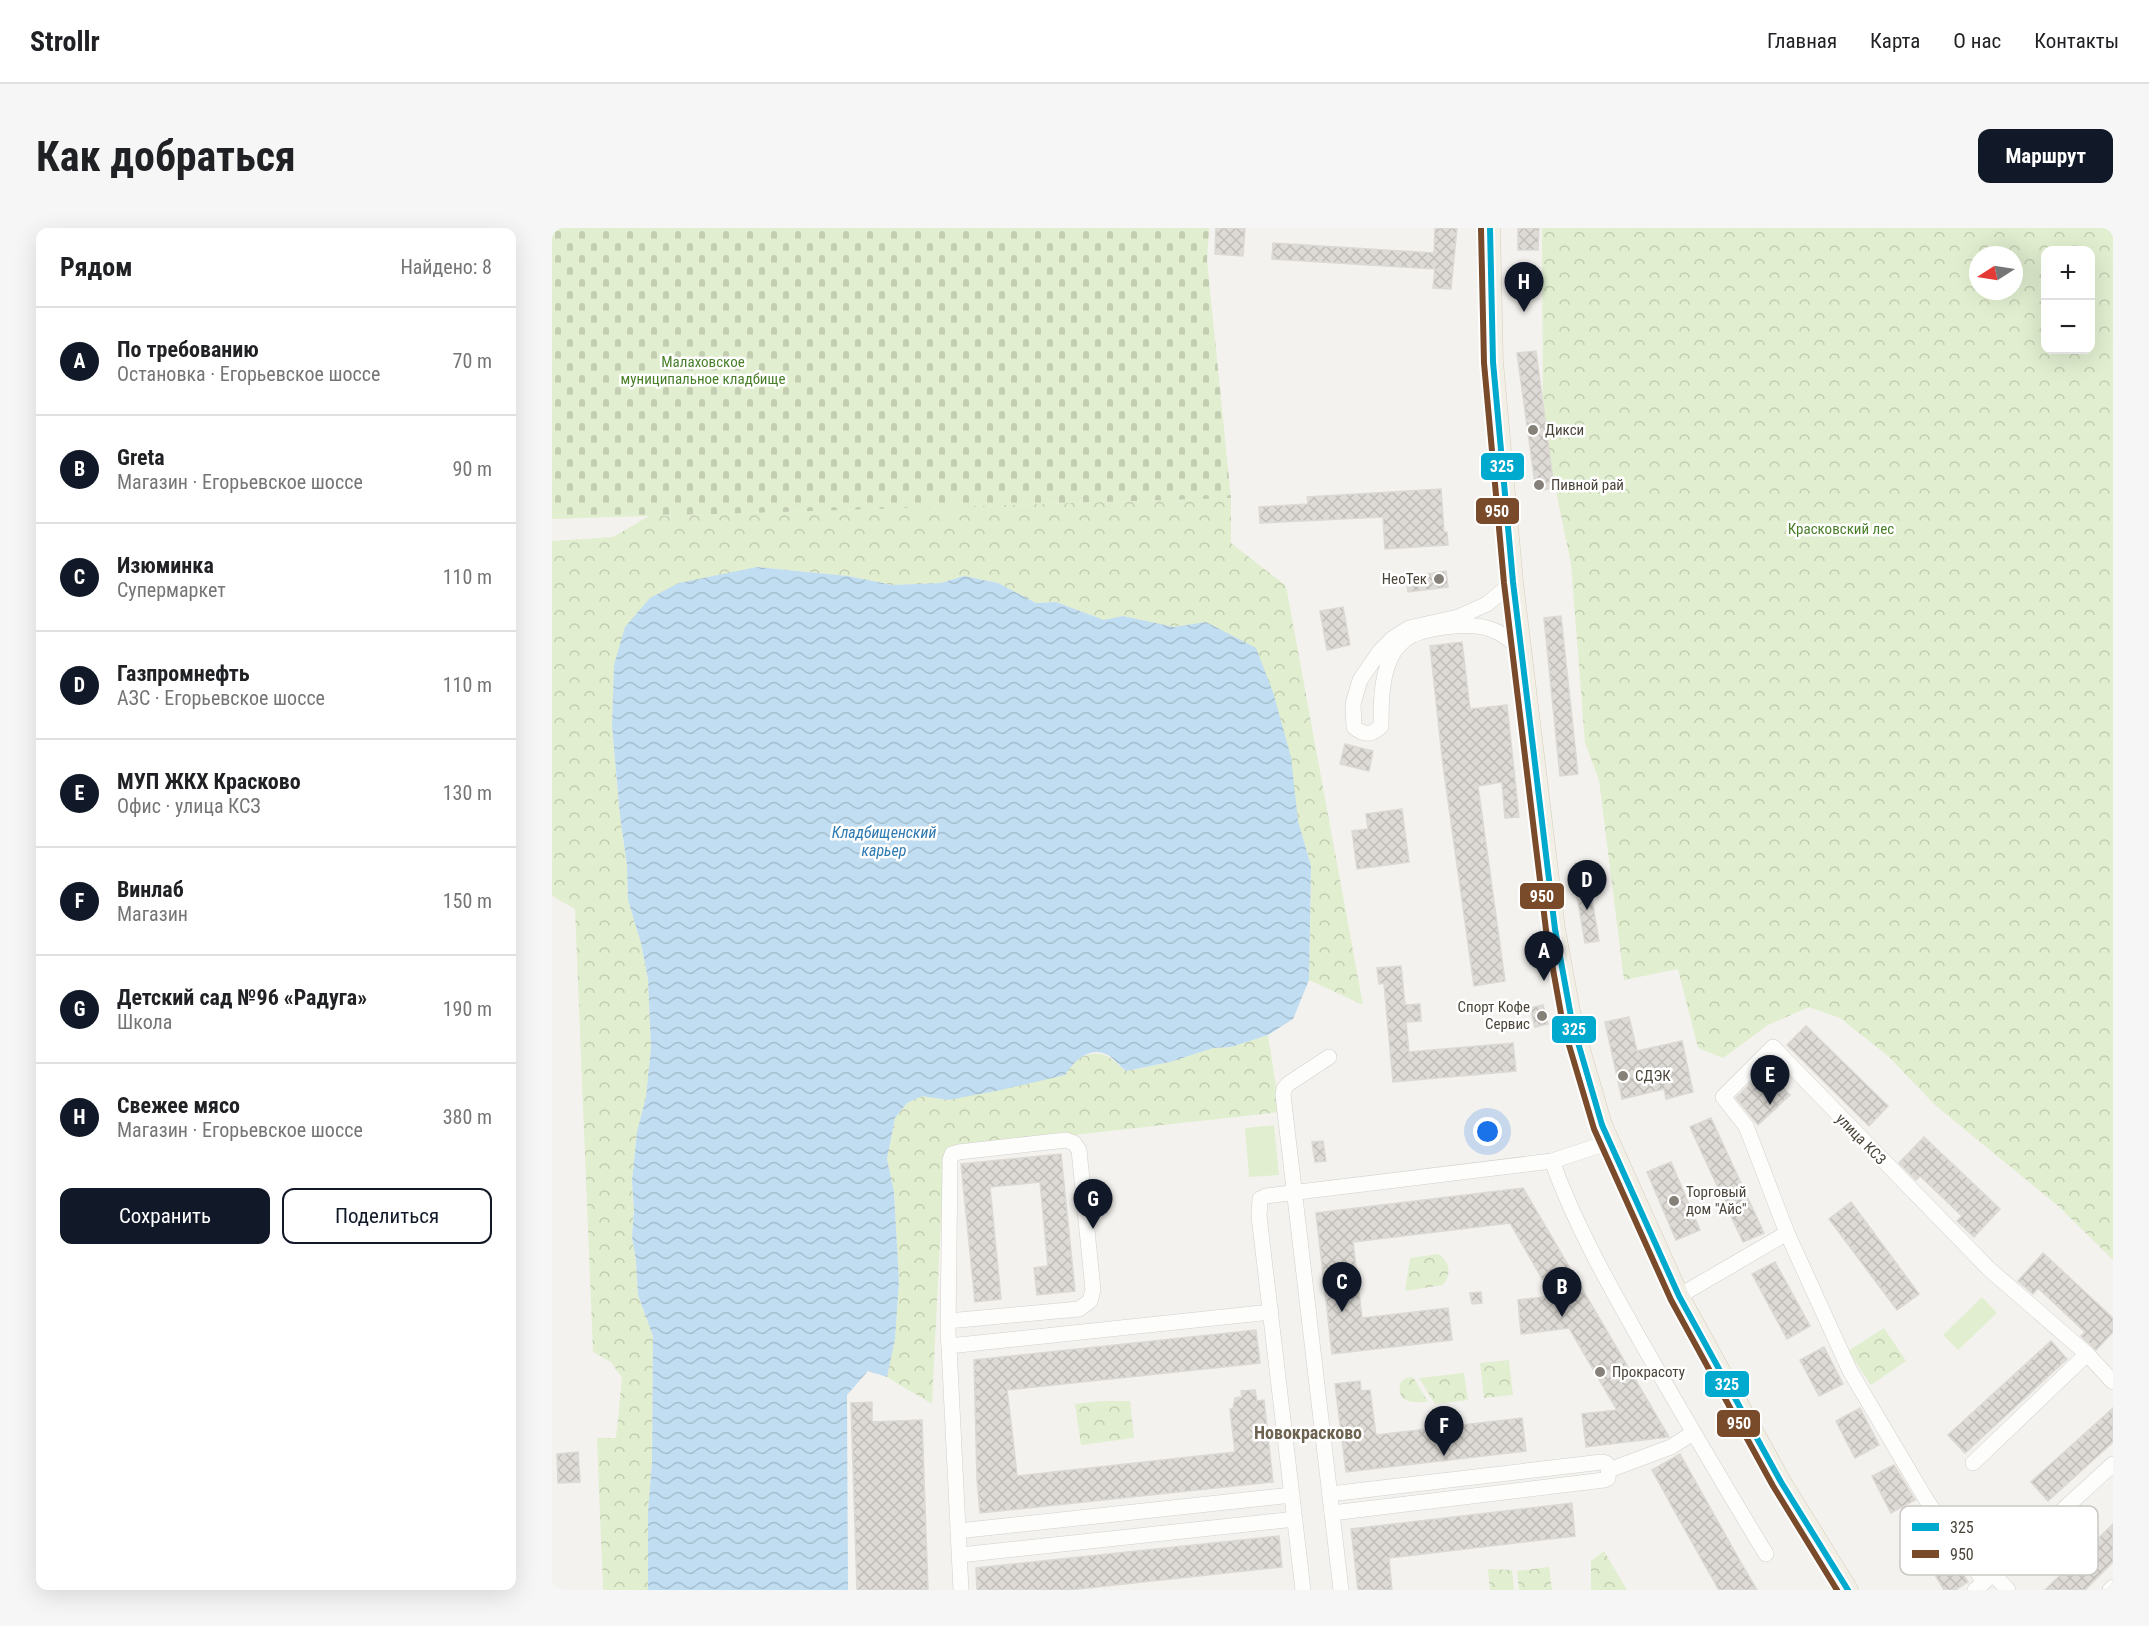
<!DOCTYPE html>
<html lang="ru">
<head>
<meta charset="utf-8">
<style>
  body { margin:0; font-family:"Roboto Condensed",sans-serif; background:#f6f6f6; color:#202124 }
  .controls { position:absolute; right:18px; top:18px; display:grid; overflow:hidden; border-radius:12px; box-shadow:0 6px 24px #0002 }
  .controls button { width:54px; height:54px; display:grid; place-items:center; padding:0; border:0; border-bottom:2px solid #e0e0e0; background:#fff; color:#202124; font:30px sans-serif }
  .compass { position:absolute; left:1417px; top:18px; width:54px; height:54px; border-radius:50%; background:#fff; box-shadow:0 6px 24px #0002; rotate:258deg }
  .you { position:absolute; left:936px; top:904px; width:21px; height:21px; margin:-15px; border:4px solid #fff; border-radius:50%; background:#1a73e8; box-shadow:0 0 0 9px #1a73e833 }
  .badge { display:grid; place-items:center; width:39px; height:39px; border-radius:50%; background:#111827; color:#fff; font-size:20px; font-weight:700 }
  .pin { position:absolute; translate:-50% -50px; filter:drop-shadow(0 2px 3px #0008) }
  .pin::after { content:''; position:absolute; top:32px; width:21px; height:18px; background:inherit; clip-path:polygon(0 0,100% 0,50% 100%) }
  .list { margin:0; padding:0; list-style:none }
  h2 { display:flex; justify-content:space-between; align-items:center; height:78px; margin:0; padding:0 24px; font-size:26px }
  h2 small { font-size:20px; font-weight:400; color:#757577 }
  .list li { display:grid; grid-template-columns:39px 1fr auto; gap:18px; align-items:center; box-sizing:border-box; height:108px; padding:0 24px; border-top:2px solid #e0e0e0 }
  .list b { display:block; font-size:22px; white-space:nowrap }
  .list p { margin:0; font-size:20px; white-space:nowrap; color:#757577 }
  .list em { font-size:20px; font-style:normal; color:#757577 }
  .actions { display:flex; gap:12px; padding:18px 24px }
  .actions a { flex:1; padding:14px 0; border:2px solid #111827; border-radius:12px; text-align:center; font-size:21px; color:#111827 }
  .actions .main { background:#111827; color:#fff }
  .map { position:relative; flex:none; width:1561px; height:1362px; overflow:hidden; border-radius:12px }
  header { display:flex; align-items:center; gap:36px; box-sizing:border-box; height:84px; padding:0 30px; background:#fff; border-bottom:2px solid #e0e0e0 }
  header strong { font-size:28px }
  nav { display:flex; gap:33px; margin-inline-start:auto; font-size:21px }
  .intro { display:flex; align-items:center; justify-content:space-between; box-sizing:border-box; height:144px; padding:0 36px }
  h1 { margin:0; font-size:42px }
  .button { padding:15px 27px; border-radius:12px; background:#111827; color:#fff; font-size:21px; font-weight:700 }
  main { display:flex; gap:36px; padding:0 36px }
  aside { flex:1; background:#fff; border-radius:12px; box-shadow:0 6px 24px #0002 }
  .map>svg:first-child { display:block }
  .forest { fill:url(#forest-crowns); fill-rule:evenodd }
  .cemetery { fill:url(#cemetery-stones) }
  .pitch { fill:#e1eecf }
  .water { fill:url(#water-waves) }
  .building { fill:url(#building-cross-hatch); stroke:#dcd9d4; stroke-width:1.5 }
  .lines { fill:none; stroke-linecap:round; stroke-linejoin:round }
  .minor-casing { stroke:#d2d0cb; stroke-width:16 }
  .major-casing { stroke:#d6cebb; stroke-width:21 }
  .minor { stroke:#fdfdfc; stroke-width:15 }
  .major { stroke:#f2efe6; stroke-width:20 }
  .bus-1-casing { stroke:#fff; stroke-width:10 }
  .bus-2-casing { stroke:#fff; stroke-width:10 }
  .bus-1 { stroke:#00a9ce; stroke-width:6 }
  .bus-2 { stroke:#7a4b2a; stroke-width:6 }
  .poi-dot { fill:#868178; stroke:#fff; stroke-width:2 }
  .labels { text-anchor:middle; stroke-width:5; stroke-linejoin:round; paint-order:stroke }
  .park-label { font-size:15px; fill:#4a7f2a; stroke:#fff }
  .poi-label { font-size:15px; fill:#4b4439; stroke:#fff; text-anchor:start }
  .street-label { font-size:15px; fill:#4b4439; stroke:#fff }
  .water-label { font-size:16px; font-style:italic; fill:#2e7ab2; stroke:#fff }
  .quarter-label { font-size:18px; font-weight:bold; fill:#6e6250; stroke:#fff }
  .key { fill:#fff; stroke:#c9c7c4; stroke-width:1.5 }
  .key-label { font-size:16px; fill:#4b4439 }
  .line-badge { stroke:#fff; stroke-width:2 }
  .badge-label { font-size:16px; text-anchor:middle; font-weight:bold; fill:#fff }
</style>
</head>
<body>
<header>
<strong>Strollr</strong>
<nav><a>Главная</a><a>Карта</a><a>О нас</a><a>Контакты</a></nav>
</header>
<div class="intro"><h1>Как добраться</h1><a class="button">Маршрут</a></div>
<main>
<aside>
<h2>Рядом<small>Найдено: 8</small></h2>
<ul class="list">
<li><span class="badge">A</span><div><b>По требованию</b><p>Остановка · Егорьевское шоссе</p></div><em>70 m</em></li>
<li><span class="badge">B</span><div><b>Greta</b><p>Магазин · Егорьевское шоссе</p></div><em>90 m</em></li>
<li><span class="badge">C</span><div><b>Изюминка</b><p>Супермаркет</p></div><em>110 m</em></li>
<li><span class="badge">D</span><div><b>Газпромнефть</b><p>АЗС · Егорьевское шоссе</p></div><em>110 m</em></li>
<li><span class="badge">E</span><div><b>МУП ЖКХ Красково</b><p>Офис · улица КСЗ</p></div><em>130 m</em></li>
<li><span class="badge">F</span><div><b>Винлаб</b><p>Магазин</p></div><em>150 m</em></li>
<li><span class="badge">G</span><div><b>Детский сад №96 «Радуга»</b><p>Школа</p></div><em>190 m</em></li>
<li><span class="badge">H</span><div><b>Свежее мясо</b><p>Магазин · Егорьевское шоссе</p></div><em>380 m</em></li>
</ul>
<div class="actions"><a class="main">Сохранить</a><a>Поделиться</a></div>
</aside>
<div class="map">
<svg width="1561" height="1362" viewBox="0 0 1561 1362">
  <defs>
    <pattern id="forest-crowns" width="20" height="18" patternUnits="userSpaceOnUse" patternTransform="scale(1.5)"><rect width="20" height="18" fill="#e1eecf"/><path d="M2 6a3 3 0 1 1 6 0M12 15a3 3 0 1 1 6 0" fill="none" stroke="#c3cdb2"/></pattern>
    <pattern id="cemetery-stones" width="16" height="16" patternUnits="userSpaceOnUse" patternTransform="scale(1.5)"><rect width="16" height="16" fill="#e1eecf"/><path d="M2 7V4a2 2 0 0 1 4 0v3zM10 15v-3a2 2 0 0 1 4 0v3z" fill="#c3cdb2"/></pattern>
    <pattern id="water-waves" width="16" height="10" patternUnits="userSpaceOnUse" patternTransform="scale(1.5)"><rect width="16" height="10" fill="#c0ddf1"/><path d="M0 5q4-4 8 0t8 0" fill="none" stroke="#a6bfcf"/></pattern>
    <pattern id="building-cross-hatch" width="8" height="8" patternUnits="userSpaceOnUse" patternTransform="scale(1.5)"><rect width="8" height="8" fill="#dedbd6"/><path d="M0 0l8 8M0 8l8-8" fill="none" stroke="#c0bdb8"/></pattern>
  </defs>
  <rect width="100%" height="100%" fill="#f4f2ee"/>
  <g class="forest">
    <path d="M990 0H1561V1032L1505 977 1383 877 1336 828 1288 790 1257 779 1216 797 1171 830 1146 820 1126 741 1072 752 1047 552 1033 515 1019 336 991 200ZM1494 22H1538V122H1494ZM1426 27H1462V63H1426Z"/>
    <polygon points="679,270 679,315 734,358 811,777 757,752 759,638 746,593 654,395 622,399 571,388 552,392 504,374 484,375 446,355 412,348 389,355 340,357 296,348 205,339 62,437 60,497 68,588 75,637 76,672 89,715 96,751 99,820 94,869 85,904 80,953 82,981 80,1009 84,1032 86,1067 101,1108 100,1235 96,1283 96,1362 51,1362 45,1210 64,1210 70,1150 59,1134 41,1124 23,681 0,668 0,313 61,309 97,288"/>
    <path d="M716 807 728 884 398 921 392 932 380 1176 335 1149 343 1111 347 1053 342 964 335 931 343 890 355 875 370 868 396 872 522 832C549 820 553 825 574 843L618 834 661 820 679 819Z"/>
    <path d="M886 1026C898 1033 900 1046 891 1057L853 1063 858 1030Z"/>
    <polygon points="1332,1100 1354,1133 1319,1157 1296,1123"/>
    <polygon points="957,1132 961,1167 932,1170 928,1135"/>
    <polygon points="912,1145 916,1172 883,1176 867,1150"/>
    <path d="M861 1149 876 1174H859L850 1170C845 1158 847 1150 861 1149Z"/>
    <polygon points="549,1173 578,1173 582,1210 529,1217 523,1176"/>
    <polygon points="1052,1323 1075,1362 1039,1362 1039,1333"/>
    <polygon points="997,1339 1000,1362 967,1362 965,1343"/>
    <polygon points="936,1341 960,1342 962,1362 938,1362"/>
  </g>
  <polygon class="cemetery" points="0,0 657,0 655,32 679,270 0,291"/>
  <g class="pitch">
    <polygon points="722,897 727,947 697,949 693,900"/>
    <polygon points="1430,1069 1445,1085 1406,1122 1391,1107"/>
  </g>
  <path class="water" d="M205 339 296 348 340 357 389 355 412 348 446 355 484 375 504 374 552 392 571 388 622 399 654 394 704 420 721 464 739 529 746 593 759 638 757 752 741 791 716 807 679 819 661 820 618 834 574 843C568 838 562 831 556 827 538 817 522 833 513 847L449 862 396 872 370 868 355 875 343 890 335 931 342 964 347 1053 343 1111 335 1149 316 1143 295 1167 296 1362H96V1283L100 1235 101 1108 86 1067 84 1032 80 1009 82 981 80 953 85 904 94 869 99 820 96 751 89 715 76 672 75 637 68 588 60 497 62 437 73 399 98 370 127 355Z"/>
  <g class="building">
    <polygon points="664,0 693,0 691,28 663,26"/>
    <polygon points="883,0 905,0 899,61 881,60 883,41 720,31 721,15 882,25"/>
    <polygon points="966,0 987,0 986,22 966,22"/>
    <polygon points="984,123 1002,260 984,263 965,125"/>
    <polygon points="889,261 892,304 895,304 896,317 833,321 831,289 708,295 707,279 756,276 755,269"/>
    <polygon points="894,343 896,359 856,364 854,349"/>
    <polygon points="791,379 798,417 775,422 768,383"/>
    <polygon points="1009,388 1026,546 1008,548 992,390"/>
    <polygon points="910,414 918,481 955,477 967,589 953,590 950,554 926,558 953,753 922,758 891,537 878,418"/>
    <polygon points="793,516 821,523 817,543 788,536"/>
    <polygon points="850,581 857,634 805,641 800,603 816,601 814,586"/>
    <polygon points="1036,648 1047,713 1033,715 1022,650"/>
    <polygon points="849,738 853,777 868,776 869,793 854,794 857,824 961,815 964,843 841,854 832,755 827,756 825,740"/>
    <polygon points="991,777 996,796 983,799 978,780"/>
    <polygon points="1077,789 1085,823 1130,813 1141,864 1114,871 1112,861 1070,871 1053,794"/>
    <polygon points="1254,798 1336,878 1317,898 1235,817"/>
    <polygon points="1213,841 1238,867 1206,897 1184,870"/>
    <polygon points="1159,890 1212,1005 1191,1014 1138,899"/>
    <polygon points="1372,909 1448,981 1422,1009 1405,993 1410,988 1368,948 1364,952 1347,935"/>
    <polygon points="771,913 774,933 763,934 760,914"/>
    <polygon points="509,926 523,1063 485,1067 482,1040 496,1038 488,954 438,959 449,1071 423,1074 409,936"/>
    <polygon points="1119,934 1148,1002 1124,1012 1095,944"/>
    <polygon points="971,960 1117,1209 1116,1209 1034,1219 1030,1186 1065,1182 1017,1100 969,1106 966,1072 1000,1068 958,995 801,1014 810,1090 896,1080 900,1112 780,1126 764,985"/>
    <polygon points="1299,974 1367,1066 1345,1082 1277,991"/>
    <polygon points="1491,1025 1561,1090 1561,1104 1544,1122 1529,1108 1533,1104 1486,1060 1481,1066 1466,1053"/>
    <polygon points="1223,1034 1258,1098 1235,1111 1200,1046"/>
    <polygon points="929,1064 930,1075 920,1076 918,1065"/>
    <polygon points="704,1102 708,1135 455,1162 462,1220 465,1248 683,1224 678,1181 681,1180 683,1170 690,1169 689,1163 703,1162 705,1173 712,1172 721,1254 428,1285 425,1252 422,1132"/>
    <polygon points="1499,1113 1515,1131 1413,1225 1396,1207"/>
    <polygon points="1272,1119 1291,1156 1267,1168 1248,1132"/>
    <polygon points="808,1153 809,1163 818,1162 824,1207 970,1190 974,1223 794,1244 783,1156"/>
    <polygon points="320,1174 320,1194 370,1192 376,1362 305,1362 299,1175"/>
    <polygon points="1308,1180 1327,1217 1303,1230 1284,1193"/>
    <polygon points="1561,1180 1561,1214 1496,1273 1479,1254"/>
    <polygon points="26,1224 28,1254 6,1255 5,1226"/>
    <polygon points="1128,1226 1188,1333 1205,1362 1167,1362 1128,1293 1100,1242"/>
    <polygon points="1342,1237 1363,1272 1339,1285 1320,1248"/>
    <polygon points="1020,1275 1023,1308 837,1330 840,1362 806,1362 799,1301"/>
    <polygon points="1561,1296 1561,1334 1533,1362 1493,1362"/>
    <polygon points="727,1308 730,1339 517,1362 425,1362 424,1340"/>
    <polygon points="1396,1321 1416,1354 1403,1362 1392,1362 1375,1333"/>
  </g>
  <g class="lines">
    <g class="minor-casing">
      <g id="minor">
        <path d="M961 354 935 376 906 389 857 400 841 410 828 423 808 452 801 476 802 499C811 507 820 508 829 498 829 474 829 443 843 422 848 416 853 410 861 407 880 399 919 394 938 401 951 405 959 413 969 422"/>
        <polyline points="777,829 736,856 732,861 731,867 789,1362"/>
        <path d="M1000 933C1023 997 1057 1057 1091 1117 1131 1187 1172 1257 1214 1326"/>
        <polyline points="1235,1005 1298,1143 1375,1273 1432,1354 1423,1362"/>
        <polyline points="1127,1068 1235,1005 1194,898 1171,869 1221,819 1437,1041 1535,1126 1561,1154"/>
        <polyline points="396,1093 527,1081 538,1073 541,1062 527,922 522,915 514,912 407,924 400,926 398,932 396,1104 397,1118"/>
        <polyline points="1421,1235 1535,1126"/>
        <polyline points="1057,1242 1119,1219 1141,1205"/>
        <polyline points="778,1266 1050,1234 1054,1235 1057,1239 1056,1250 1052,1252 780,1285"/>
        <polyline points="406,1303 740,1267"/>
        <polyline points="408,1327 743,1291"/>
        <polyline points="1441,1346 1456,1362"/>
        <polyline points="1432,1354 1561,1236"/>
        <polyline points="409,1362 397,1118 719,1084"/>
        <polyline points="751,1362 707,988 708,971 714,968 1000,933 1058,914"/>
        <polyline points="1558,1362 1561,1359"/>
      </g>
    </g>
    <g class="major-casing">
      <polyline id="major" points="938,0 941,134 961,354 1003,701 1020,794 1050,897 1127,1068 1229,1254 1296,1362"/>
    </g>
    <use href="#minor" class="minor"/>
    <use href="#major" class="major"/>
    <g class="bus-1-casing">
      <polyline id="bus-1" points="938,0 941,134 961,354 1003,701 1020,794 1050,897 1127,1068 1229,1254 1296,1362"/>
    </g>
    <g class="bus-2-casing">
      <polyline id="bus-2" points="929,0 932,135 952,355 994,702 1011,797 1042,901 1119,1072 1221,1258 1285,1362"/>
    </g>
    <use href="#bus-1" class="bus-1"/>
    <use href="#bus-2" class="bus-2"/>
  </g>
  <g class="poi-dot">
    <circle cx="981" cy="202" r="6"/>
    <circle cx="987" cy="257" r="6"/>
    <circle cx="887" cy="351" r="6"/>
    <circle cx="990" cy="788" r="6"/>
    <circle cx="1071" cy="848" r="6"/>
    <circle cx="1122" cy="973" r="6"/>
    <circle cx="1048" cy="1144" r="6"/>
  </g>
  <g class="labels">
    <g class="park-label">
      <text x="151" y="139">Малаховское<tspan x="151" dy="17">муниципальное кладбище</tspan></text>
      <text x="1289" y="306">Красковский лес</text>
    </g>
    <g class="poi-label">
      <text x="993" y="207">Дикси</text>
      <text x="999" y="262">Пивной рай</text>
      <text x="875" y="356" text-anchor="end">НеоТек</text>
      <text x="978" y="784" text-anchor="end">Спорт Кофе<tspan x="978" dy="17">Сервис</tspan></text>
      <text x="1083" y="853">СДЭК</text>
      <text x="1134" y="969">Торговый<tspan x="1134" dy="17">дом "Айс"</tspan></text>
      <text x="1060" y="1149">Прокрасоту</text>
    </g>
    <g class="street-label">
      <text transform="translate(1309 911) rotate(46)" y="5">улица КСЗ</text>
    </g>
    <g class="water-label">
      <text x="332" y="610">Кладбищенский<tspan x="332" dy="18">карьер</tspan></text>
    </g>
    <g class="quarter-label">
      <text x="756" y="1211">Новокрасково</text>
    </g>
  </g>
  <rect x="1348" y="1278" width="198" height="69" rx="9" class="key"/>
  <rect x="1360" y="1295" width="27" height="8" fill="#00a9ce"/>
  <rect x="1360" y="1322" width="27" height="8" fill="#7a4b2a"/>
  <g class="key-label">
    <text x="1398" y="1305">325</text>
    <text x="1398" y="1332">950</text>
  </g>
  <g class="line-badge">
    <rect x="928" y="224" width="45" height="29" rx="6" fill="#00a9ce"/>
    <rect x="923" y="269" width="45" height="28" rx="6" fill="#7a4b2a"/>
    <rect x="967" y="654" width="46" height="28" rx="6" fill="#7a4b2a"/>
    <rect x="999" y="787" width="46" height="29" rx="6" fill="#00a9ce"/>
    <rect x="1152" y="1142" width="46" height="28" rx="6" fill="#00a9ce"/>
    <rect x="1164" y="1181" width="45" height="29" rx="6" fill="#7a4b2a"/>
  </g>
  <g class="badge-label">
    <text x="950" y="244">325</text>
    <text x="945" y="289">950</text>
    <text x="990" y="674">950</text>
    <text x="1022" y="807">325</text>
    <text x="1175" y="1162">325</text>
    <text x="1187" y="1201">950</text>
  </g>
</svg>
<div class="controls">
<button>+</button>
<button>−</button>
</div>
<svg class="compass" viewBox="-18 -18 36 36"><path d="M0-13l5 13h-10z" fill="#e53935"/><path d="M0 13l5-13h-10z" fill="#757577"/></svg>
<div class="you"></div>
<div class="pin badge" style="left:992px;top:753px">A</div>
<div class="pin badge" style="left:1010px;top:1089px">B</div>
<div class="pin badge" style="left:790px;top:1084px">C</div>
<div class="pin badge" style="left:1035px;top:682px">D</div>
<div class="pin badge" style="left:1218px;top:877px">E</div>
<div class="pin badge" style="left:892px;top:1228px">F</div>
<div class="pin badge" style="left:541px;top:1001px">G</div>
<div class="pin badge" style="left:972px;top:84px">H</div>
</div>
</main>
</body>
</html>
